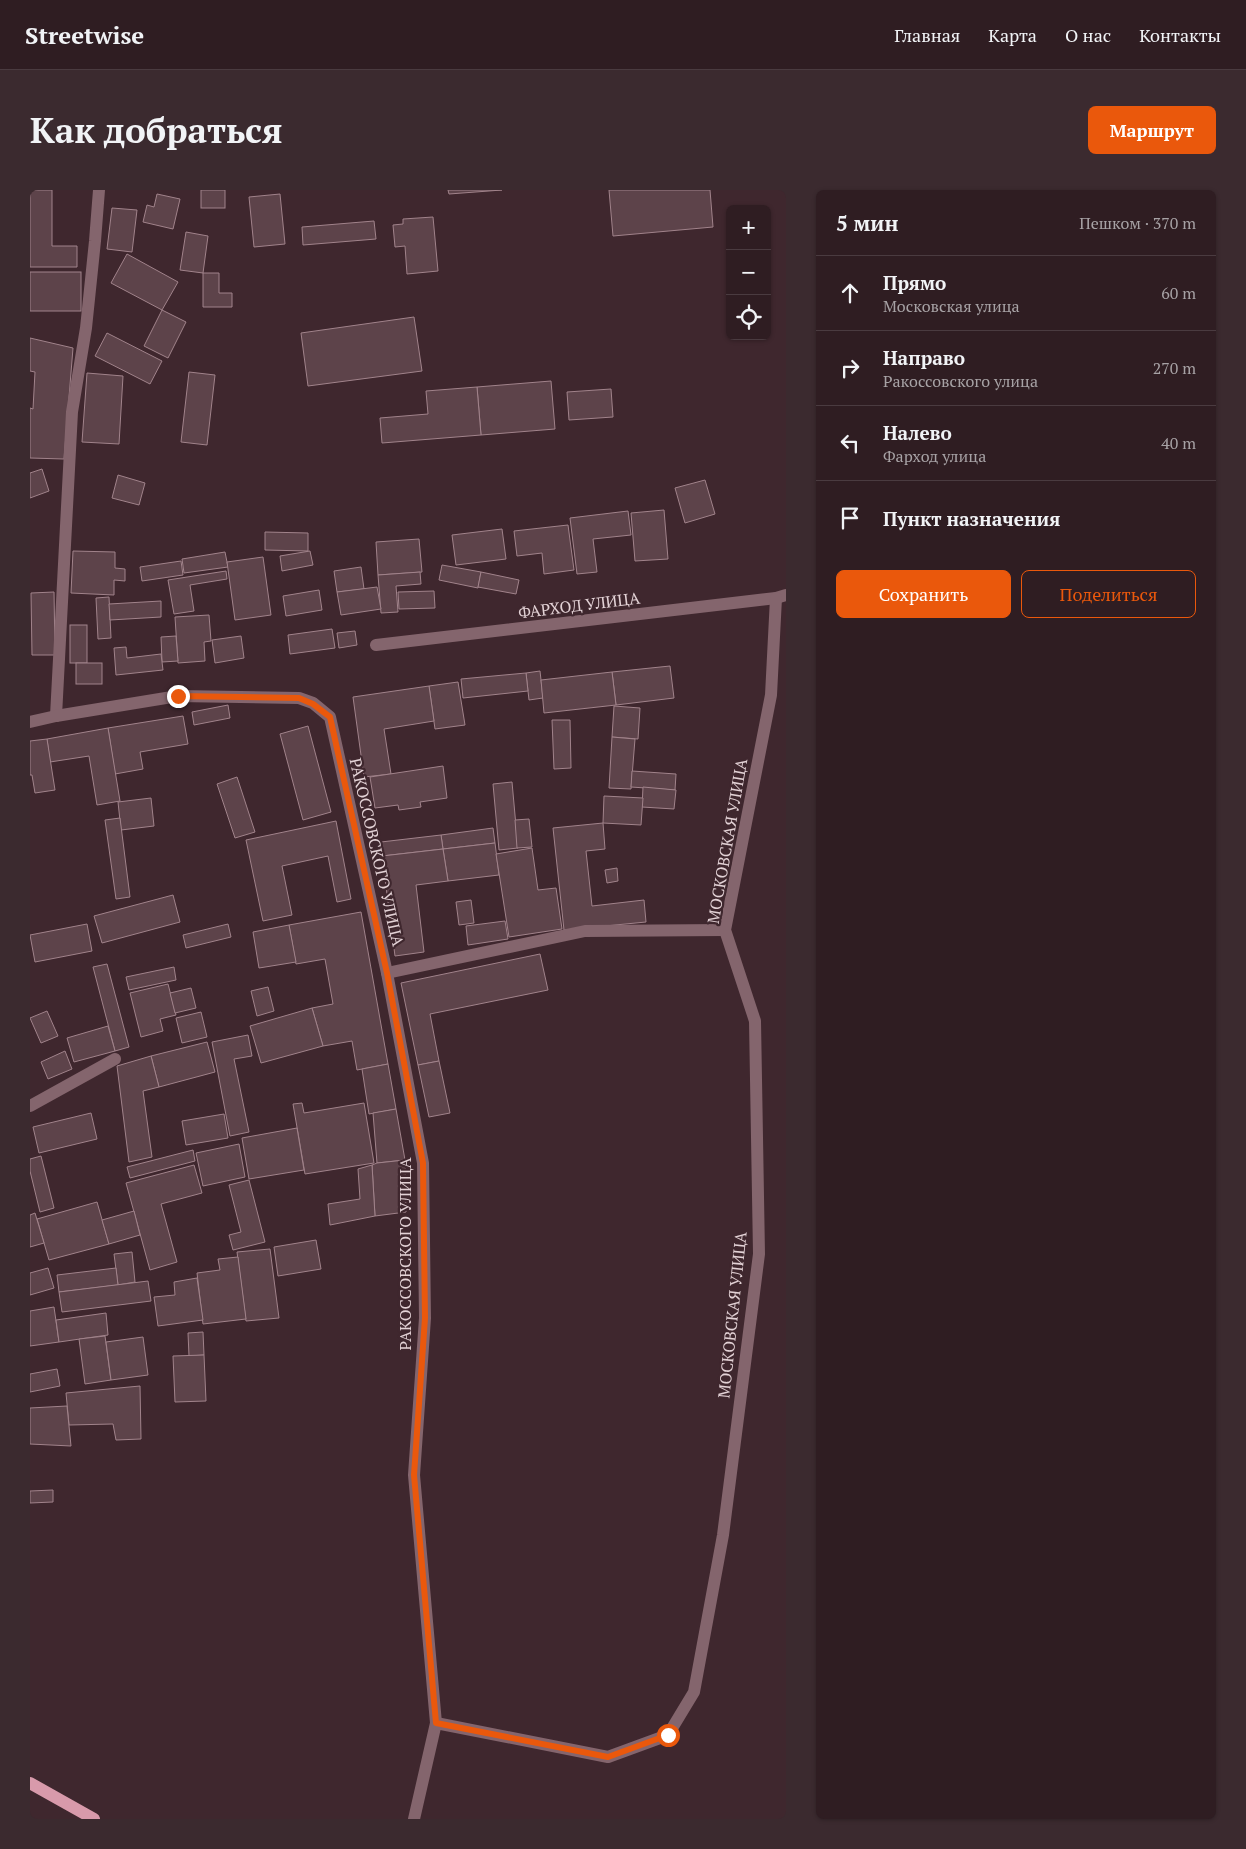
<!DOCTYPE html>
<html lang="ru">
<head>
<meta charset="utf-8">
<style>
  body { margin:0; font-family:"PT Serif",serif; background:#3b2a2f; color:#f1f3f6 }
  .controls { position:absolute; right:15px; top:15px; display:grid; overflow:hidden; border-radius:8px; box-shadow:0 1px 4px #0004 }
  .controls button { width:45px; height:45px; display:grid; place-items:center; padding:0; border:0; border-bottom:1px solid #4a3b40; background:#2f1d22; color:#f1f3f6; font:25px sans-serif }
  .stop { position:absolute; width:15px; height:15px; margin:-11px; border:4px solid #ea580c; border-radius:50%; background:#fff }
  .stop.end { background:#ea580c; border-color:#fff; box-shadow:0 1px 5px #0008 }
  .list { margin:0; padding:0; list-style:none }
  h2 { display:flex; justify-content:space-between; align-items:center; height:65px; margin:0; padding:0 20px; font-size:21px }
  h2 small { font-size:16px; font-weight:400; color:#a7a2a5 }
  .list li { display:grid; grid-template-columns:32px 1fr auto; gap:15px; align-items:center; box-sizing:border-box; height:75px; padding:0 20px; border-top:1px solid #4a3b40 }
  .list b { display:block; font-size:19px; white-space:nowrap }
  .list p { margin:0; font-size:16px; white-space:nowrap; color:#a7a2a5 }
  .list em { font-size:16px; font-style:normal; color:#a7a2a5 }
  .actions { display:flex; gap:10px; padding:15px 20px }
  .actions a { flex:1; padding:11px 0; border:1px solid #ea580c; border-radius:8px; text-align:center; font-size:18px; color:#ea580c }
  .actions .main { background:#ea580c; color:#fff }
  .icon { flex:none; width:28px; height:28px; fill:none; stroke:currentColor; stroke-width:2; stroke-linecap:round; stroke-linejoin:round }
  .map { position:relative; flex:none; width:756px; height:1629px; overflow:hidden; border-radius:8px }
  header { display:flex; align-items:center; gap:30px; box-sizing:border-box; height:70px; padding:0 25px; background:#2f1d22; border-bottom:1px solid #4a3b40 }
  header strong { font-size:24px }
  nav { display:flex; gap:28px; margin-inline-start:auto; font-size:18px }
  .intro { display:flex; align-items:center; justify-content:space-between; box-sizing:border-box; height:120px; padding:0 30px }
  h1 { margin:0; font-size:35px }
  .button { padding:12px 22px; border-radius:8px; background:#ea580c; color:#fff; font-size:18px; font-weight:700 }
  main { display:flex; gap:30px; padding:0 30px }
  aside { flex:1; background:#2f1d22; border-radius:8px; box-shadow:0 1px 4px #0004 }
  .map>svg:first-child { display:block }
  .building { fill:#5d434a; stroke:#a1838b }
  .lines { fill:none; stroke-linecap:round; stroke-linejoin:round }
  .minor { stroke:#84656d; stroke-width:12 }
  .major { stroke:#d89aab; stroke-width:12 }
  .route { stroke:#ea580c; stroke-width:6 }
  .labels { text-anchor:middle; stroke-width:4.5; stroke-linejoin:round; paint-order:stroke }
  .street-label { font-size:16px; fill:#e3d2d6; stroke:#3f272e }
</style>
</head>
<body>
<header>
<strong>Streetwise</strong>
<nav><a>Главная</a><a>Карта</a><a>О нас</a><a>Контакты</a></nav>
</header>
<div class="intro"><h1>Как добраться</h1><a class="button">Маршрут</a></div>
<main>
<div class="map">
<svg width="756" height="1629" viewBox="0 0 756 1629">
  <rect width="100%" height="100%" fill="#3f272e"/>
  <g class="building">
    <polygon points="0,0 22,0 22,56 47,56 47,77 0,77"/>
    <rect x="171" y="0" width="24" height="18"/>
    <polygon points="418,0 472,0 419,4"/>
    <polygon points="579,0 680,0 683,37 583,46"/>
    <polygon points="127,4 150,9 143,39 113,32 117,15 124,17"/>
    <polygon points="250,4 255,54 224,57 219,7"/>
    <polygon points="82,18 107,20 102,62 77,59"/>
    <polygon points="403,27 408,81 377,84 375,56 365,57 363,35 373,34 373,29"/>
    <polygon points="344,31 346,49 273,55 272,37"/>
    <polygon points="156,42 178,46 173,83 150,80"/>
    <polygon points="97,64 148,92 132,120 81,93"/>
    <rect x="0" y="82" width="51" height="39"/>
    <polygon points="173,83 189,83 189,103 202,103 202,117 173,117"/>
    <polygon points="132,120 156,132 138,168 114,156"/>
    <polygon points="384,127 392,181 278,196 271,143"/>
    <polygon points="77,143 132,171 120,194 65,166"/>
    <polygon points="0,148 43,158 34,269 0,268 0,218 3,219 5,182 0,181"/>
    <polygon points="159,182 185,185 177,255 151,252"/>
    <polygon points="57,183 93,186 89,254 52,252"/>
    <polygon points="521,191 525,239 451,245 447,197"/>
    <polygon points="447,197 451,245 352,253 350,228 398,224 396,201"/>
    <polygon points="581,199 583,227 539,230 537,202"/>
    <polygon points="12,279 19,301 0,308 0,283"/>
    <polygon points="88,285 115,293 109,315 82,308"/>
    <polygon points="675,290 685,324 655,333 645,298"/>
    <polygon points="634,320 638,369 605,371 601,323"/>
    <polygon points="598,321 601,345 563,349 567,382 547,384 540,328"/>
    <polygon points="538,335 544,380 514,384 512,363 487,366 484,341"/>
    <polygon points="472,339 476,369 426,375 422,345"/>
    <polygon points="235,342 278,343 278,361 235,360"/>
    <polygon points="389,349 392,382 348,385 346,352"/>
    <polygon points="43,361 85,362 85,378 95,379 95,391 84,390 84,405 41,403"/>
    <polygon points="280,361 283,375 252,381 250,366"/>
    <polygon points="195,362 198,377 154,383 152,369"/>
    <polygon points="233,367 241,425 205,430 197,372"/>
    <polygon points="151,371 153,385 112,391 110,377"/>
    <polygon points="412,375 451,382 448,398 409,390"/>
    <polygon points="331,377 334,399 307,402 304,381"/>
    <polygon points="196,381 197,389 160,395 164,421 144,424 138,390"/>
    <polygon points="390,382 391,394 366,396 368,422 351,423 348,385"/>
    <polygon points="451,382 489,390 486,404 448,397"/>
    <polygon points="347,397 351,419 311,425 307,402"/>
    <polygon points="289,400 292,420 256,426 253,406"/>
    <polygon points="404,401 405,418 369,419 368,402"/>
    <polygon points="24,402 25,465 2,465 1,403"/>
    <polygon points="79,407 81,448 68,449 66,408"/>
    <polygon points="131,411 131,427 80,430 79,414"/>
    <polygon points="179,425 181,451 174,452 175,471 148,473 145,427"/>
    <rect x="40" y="435" width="17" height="38"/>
    <polygon points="302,439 305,458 260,464 258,445"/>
    <polygon points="325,441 327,455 309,458 307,443"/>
    <polygon points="146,446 148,471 132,472 131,447"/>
    <polygon points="211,446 214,468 185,473 182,450"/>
    <polygon points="96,457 97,468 131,464 133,480 86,485 84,458"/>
    <rect x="46" y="473" width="26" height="21"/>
    <polygon points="640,476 644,508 586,515 582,482"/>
    <polygon points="510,481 513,508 499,510 496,483"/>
    <polygon points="582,482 586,515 514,523 511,490"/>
    <polygon points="496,483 498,501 433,508 431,489"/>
    <polygon points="428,492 435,535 405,539 399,496"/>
    <polygon points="399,496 404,531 354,539 361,584 334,587 323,507"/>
    <polygon points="198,515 200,528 164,535 162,522"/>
    <polygon points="584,516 610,518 608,549 582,547"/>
    <polygon points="153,526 158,554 110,562 113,579 85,584 78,538"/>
    <polygon points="522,530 540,530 541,578 524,579"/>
    <polygon points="278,536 301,622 273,630 250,544"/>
    <polygon points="78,538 90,611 67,615 59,566 20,572 17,549"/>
    <polygon points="582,547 605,549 601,599 579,598"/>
    <polygon points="17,549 25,600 5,603 2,585 0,585 0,551"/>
    <polygon points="413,576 417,608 390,612 391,617 369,620 368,615 345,618 340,587"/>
    <polygon points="602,581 646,584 645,600 601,597"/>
    <polygon points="207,587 225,642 205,648 187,594"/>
    <polygon points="482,592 488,658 469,660 463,594"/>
    <polygon points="613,597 646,600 644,619 612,617"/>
    <polygon points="574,606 613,608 611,635 573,633"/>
    <polygon points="121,608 124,636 91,640 88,612"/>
    <polygon points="90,628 100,707 86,709 75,630"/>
    <polygon points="499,629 502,657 487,658 485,630"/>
    <polygon points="306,631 321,709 307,712 298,666 252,676 262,725 233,731 216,650"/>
    <polygon points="573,633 575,659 556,661 562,716 614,710 616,732 534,740 523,638"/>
    <polygon points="463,638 465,653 413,659 411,645"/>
    <polygon points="411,645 413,659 352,666 351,652"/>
    <polygon points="465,653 469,685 418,691 413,659"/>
    <polygon points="502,658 508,700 526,698 532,739 479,747 466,664"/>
    <polygon points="413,659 418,691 386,695 394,762 365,766 352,666"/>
    <polygon points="587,678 588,691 577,693 575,680"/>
    <polygon points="143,705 150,732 72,753 64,726"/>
    <polygon points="441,710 444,733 429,735 426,712"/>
    <polygon points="331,722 358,874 327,880 322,851 293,856 282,818 303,814 295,769 266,774 259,735"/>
    <polygon points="475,731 478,749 438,755 436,736"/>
    <polygon points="57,734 62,761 5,772 0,745"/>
    <polygon points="198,734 201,747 156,758 153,745"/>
    <polygon points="259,735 266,772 229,778 223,742"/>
    <polygon points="510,764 518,800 400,824 409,871 388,875 371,793"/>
    <polygon points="77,774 99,857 85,861 63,777"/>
    <polygon points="144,777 146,790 99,800 96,787"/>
    <polygon points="138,794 146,825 130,829 133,841 111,847 100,803"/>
    <polygon points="238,797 244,821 227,826 221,801"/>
    <polygon points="161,798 166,818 145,823 140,803"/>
    <polygon points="282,818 293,856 231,873 220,836"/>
    <polygon points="17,821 28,846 11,853 0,828"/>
    <polygon points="171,822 177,847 152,853 146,828"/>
    <polygon points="78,836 85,861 44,872 37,848"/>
    <polygon points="218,845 222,866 204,869 219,942 200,946 182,852"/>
    <polygon points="177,852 185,882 129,897 121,866"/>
    <polygon points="35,861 42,879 18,889 11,872"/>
    <polygon points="121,866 129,897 113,901 122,967 99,972 87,876"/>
    <polygon points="409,871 420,923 399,927 388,875"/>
    <polygon points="358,874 366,919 339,924 332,879"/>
    <polygon points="272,913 274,923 334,913 344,973 275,984 263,914"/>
    <polygon points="366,919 375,970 347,973 343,923"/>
    <polygon points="61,923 67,949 9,963 3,937"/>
    <polygon points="194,924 198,948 156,955 152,931"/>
    <polygon points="267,938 274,980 219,989 212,948"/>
    <polygon points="209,954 215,987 173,996 166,963"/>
    <polygon points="163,960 165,971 100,988 97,977"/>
    <polygon points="11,966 24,1018 10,1022 0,981 0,969"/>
    <polygon points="375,970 376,1022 345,1026 342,975 347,973"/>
    <polygon points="164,975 172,1003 131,1014 147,1072 120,1080 96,993"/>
    <polygon points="342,975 345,1026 300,1035 298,1014 330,1009 328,979"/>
    <polygon points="219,990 235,1052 203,1060 199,1045 211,1042 199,995"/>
    <polygon points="67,1012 79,1054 19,1070 7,1029"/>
    <polygon points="104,1021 110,1045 79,1054 72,1030"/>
    <polygon points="5,1023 14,1053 0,1057 0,1025"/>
    <polygon points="286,1050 291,1079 248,1086 244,1057"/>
    <polygon points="240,1059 249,1128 216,1131 207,1062"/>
    <polygon points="102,1062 105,1092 88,1095 84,1064"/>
    <polygon points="208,1067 216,1129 173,1134 167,1083 190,1080 188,1069"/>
    <polygon points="18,1078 24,1098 0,1105 0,1083"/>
    <polygon points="86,1078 88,1095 29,1102 27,1085"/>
    <polygon points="167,1088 173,1130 128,1136 124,1107 145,1105 144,1092"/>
    <polygon points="118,1091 121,1111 32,1122 29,1102"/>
    <polygon points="24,1117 29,1152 0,1156 0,1121"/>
    <polygon points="76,1123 78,1145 29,1152 26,1130"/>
    <polygon points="173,1142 174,1165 159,1166 158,1143"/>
    <polygon points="75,1146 81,1190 55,1194 49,1149"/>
    <polygon points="113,1147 118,1185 81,1190 76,1152"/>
    <polygon points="174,1165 176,1211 145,1212 143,1166"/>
    <polygon points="27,1179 30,1196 0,1202 0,1184"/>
    <polygon points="110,1196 111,1249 86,1250 83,1234 39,1235 36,1203"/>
    <polygon points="37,1216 41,1256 0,1254 0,1218"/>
    <polygon points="23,1300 23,1312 0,1313 0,1301"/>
  </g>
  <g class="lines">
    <g class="minor">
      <polyline points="346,455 746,408 756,405"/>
      <polyline points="26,526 42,222 56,138 65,51 69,0"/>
      <polyline points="0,532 26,526 148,506 269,508 283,513 300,527 357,783 393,973 395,1128 384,1285 406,1533 384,1629"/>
      <polyline points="357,783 555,741 695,740"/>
      <polyline points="0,916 85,869"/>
      <polyline points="406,1533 578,1567 638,1545 664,1502 693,1345 729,1064 725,831 695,740 741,505 746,408"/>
    </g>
    <polyline class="major" points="0,1593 64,1629"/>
  </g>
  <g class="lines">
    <polyline class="route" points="148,506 269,508 283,514 300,527 357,783 393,973 395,1128 384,1285 406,1533 578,1567 638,1545"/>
  </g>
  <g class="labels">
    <g class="street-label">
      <text transform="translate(549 415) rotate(-7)" y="6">ФАРХОД УЛИЦА</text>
      <text transform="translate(697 651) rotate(-80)" y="6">МОСКОВСКАЯ УЛИЦА</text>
      <text transform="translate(347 662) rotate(77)" y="6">РАКОССОВСКОГО УЛИЦА</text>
      <text transform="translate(375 1064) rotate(-90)" y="6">РАКОССОВСКОГО УЛИЦА</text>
      <text transform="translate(702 1125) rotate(-84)" y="6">МОСКОВСКАЯ УЛИЦА</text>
    </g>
  </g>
</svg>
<div class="controls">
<button>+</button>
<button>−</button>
<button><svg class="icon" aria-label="locate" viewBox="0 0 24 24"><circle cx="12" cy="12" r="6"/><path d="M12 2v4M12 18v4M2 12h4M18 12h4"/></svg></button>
</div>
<div class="stop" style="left:638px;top:1545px"></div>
<div class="stop end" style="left:148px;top:506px"></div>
</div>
<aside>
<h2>5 мин<small>Пешком · 370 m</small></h2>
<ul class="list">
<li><svg class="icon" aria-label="ahead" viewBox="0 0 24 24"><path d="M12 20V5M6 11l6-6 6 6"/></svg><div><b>Прямо</b><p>Московская улица</p></div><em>60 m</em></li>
<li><svg class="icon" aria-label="right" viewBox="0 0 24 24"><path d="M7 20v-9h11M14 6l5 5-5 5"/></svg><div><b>Направо</b><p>Ракоссовского улица</p></div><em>270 m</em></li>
<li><svg class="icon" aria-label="left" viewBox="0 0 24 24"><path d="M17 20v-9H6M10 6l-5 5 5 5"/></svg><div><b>Налево</b><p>Фарход улица</p></div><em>40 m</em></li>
<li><svg class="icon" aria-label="arrive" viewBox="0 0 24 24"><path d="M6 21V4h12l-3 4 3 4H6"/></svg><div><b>Пункт назначения</b></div></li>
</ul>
<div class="actions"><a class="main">Сохранить</a><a>Поделиться</a></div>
</aside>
</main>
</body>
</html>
